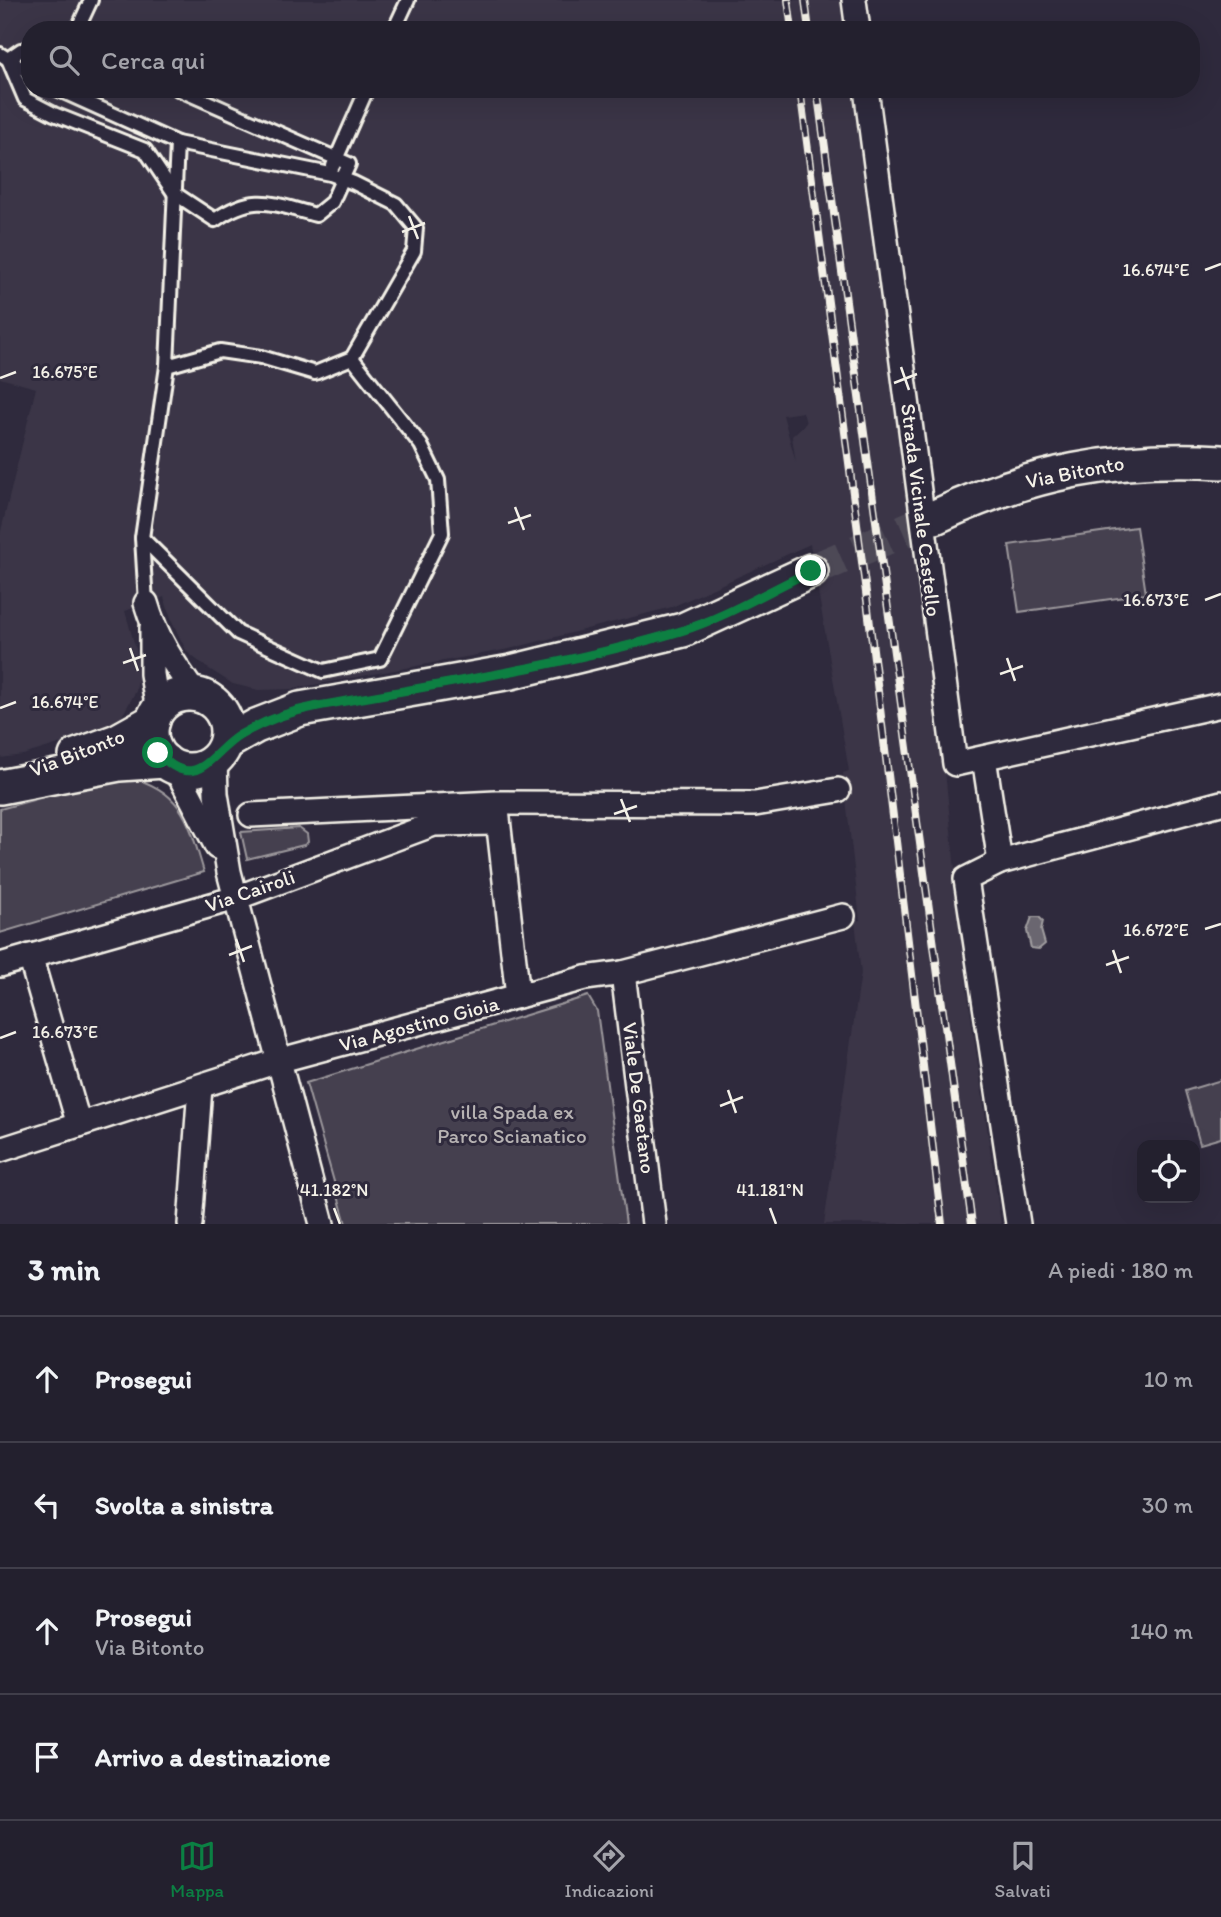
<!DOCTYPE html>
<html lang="it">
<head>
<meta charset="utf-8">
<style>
  body { margin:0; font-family:Itim,sans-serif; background:#2f2d3a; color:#f1f3f6 }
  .controls { position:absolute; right:21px; bottom:21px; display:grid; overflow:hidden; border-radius:14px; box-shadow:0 7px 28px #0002 }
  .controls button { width:63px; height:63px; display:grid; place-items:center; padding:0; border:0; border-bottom:2px solid #403e4a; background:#23202e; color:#f1f3f6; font:35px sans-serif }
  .stop { position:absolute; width:21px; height:21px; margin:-16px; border:5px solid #0b8043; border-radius:50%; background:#fff }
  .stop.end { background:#0b8043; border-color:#fff; box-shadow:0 2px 7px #0008 }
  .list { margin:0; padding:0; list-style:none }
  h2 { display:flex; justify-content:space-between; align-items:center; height:91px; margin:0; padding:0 28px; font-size:30px }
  h2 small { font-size:23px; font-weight:400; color:#a3a3aa }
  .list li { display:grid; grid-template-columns:46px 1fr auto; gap:21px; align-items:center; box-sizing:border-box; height:126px; padding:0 28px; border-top:2px solid #403e4a }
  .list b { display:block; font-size:26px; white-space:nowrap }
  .list p { margin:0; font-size:23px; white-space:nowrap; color:#a3a3aa }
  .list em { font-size:23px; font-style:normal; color:#a3a3aa }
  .icon { flex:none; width:38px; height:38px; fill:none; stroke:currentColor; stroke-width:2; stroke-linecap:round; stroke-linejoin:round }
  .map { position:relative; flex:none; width:1221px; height:1224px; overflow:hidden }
  .search { position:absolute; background:#23202e; box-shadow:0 7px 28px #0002; left:21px; right:21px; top:21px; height:77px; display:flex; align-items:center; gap:18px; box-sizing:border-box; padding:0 24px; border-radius:28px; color:#a3a3aa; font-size:26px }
  .sheet { height:595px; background:#23202e }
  nav { display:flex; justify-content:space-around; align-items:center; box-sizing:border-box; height:98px; border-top:2px solid #403e4a; background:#23202e; font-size:19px; color:#a3a3aa }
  nav a { display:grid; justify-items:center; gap:4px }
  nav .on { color:#0b8043 }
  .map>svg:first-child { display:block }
  .built { fill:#3b3647; fill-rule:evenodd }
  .green { fill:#454050; stroke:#9c989c; stroke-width:2 }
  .water { fill:#6a6670; stroke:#a19ea0; stroke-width:2 }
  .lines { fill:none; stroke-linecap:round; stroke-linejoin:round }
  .secondary-tunnel { stroke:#4d4857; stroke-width:33; stroke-dasharray:33 17; stroke-linecap:butt }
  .lane-casing { stroke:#f4f1e8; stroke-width:18 }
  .street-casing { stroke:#f4f1e8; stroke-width:28 }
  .secondary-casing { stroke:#f4f1e8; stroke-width:38 }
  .lane { stroke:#2f2a3d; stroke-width:12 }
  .street { stroke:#2f2a3d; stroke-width:23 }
  .secondary { stroke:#2f2a3d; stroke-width:33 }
  .rail-casing { stroke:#f4f1e8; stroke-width:8 }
  .rail { stroke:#2f2a3d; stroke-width:5; stroke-dasharray:16; stroke-linecap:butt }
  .route { stroke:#0b8043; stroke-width:9 }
  .ticks { fill:none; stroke:#f4f1e8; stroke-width:2.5 }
  .labels { text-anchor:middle; stroke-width:6; stroke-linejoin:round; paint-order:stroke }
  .street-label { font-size:21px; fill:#f4f1e8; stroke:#2f2a3d }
  .park-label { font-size:21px; fill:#b7b3b3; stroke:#2f2a3d }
  .ticks-label { font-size:18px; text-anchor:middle; fill:#f4f1e8; stroke:#2f2a3d; stroke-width:6; stroke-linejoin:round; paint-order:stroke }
</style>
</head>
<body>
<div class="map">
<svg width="1221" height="1224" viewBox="0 0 1221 1224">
  <rect width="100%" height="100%" fill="#2f2a3d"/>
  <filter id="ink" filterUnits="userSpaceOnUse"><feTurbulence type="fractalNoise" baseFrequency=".0143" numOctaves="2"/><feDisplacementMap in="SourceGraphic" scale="14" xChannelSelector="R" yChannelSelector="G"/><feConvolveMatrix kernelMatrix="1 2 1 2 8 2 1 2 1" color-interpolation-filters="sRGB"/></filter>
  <g filter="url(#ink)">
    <path class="built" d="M0 0H850L854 30H30V89H861L930 623 967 989 1001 1224H824L861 973 855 921 860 920 843 773 849 771 810 544 672 607 509 649 291 689 258 690 233 684 206 667 187 652 173 624 164 597 125 611 140 664 136 691 122 716 110 726 94 733 23 755 0 758V535L36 388 0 378ZM803 412 806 423 792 436 796 463 783 415Z"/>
    <g class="green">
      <polygon points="1136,527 1146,594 1019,612 1009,545"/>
      <path d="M129 777C184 791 189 823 204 872L0 933V809L113 778Z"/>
      <polygon points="299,828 307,834 308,842 304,845 247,859 241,832"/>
      <polygon points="588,996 597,1011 626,1224 346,1224 306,1083"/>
      <polygon points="1221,1080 1221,1138 1200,1144 1185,1091"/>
    </g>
    <polygon class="water" points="1032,917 1039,917 1043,921 1041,930 1045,944 1039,949 1031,948 1027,931"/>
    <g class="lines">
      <polyline class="secondary-tunnel" points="811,571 935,517"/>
      <g class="lane-casing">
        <g id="lane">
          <polyline points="77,30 91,0"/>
          <polyline points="394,30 408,0"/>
          <path d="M30 49 21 50 8 59 25 99 54 114 145 150 174 193 215 220C255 192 273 204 316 215L332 202 349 164 178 89"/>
          <polyline points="0,54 30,73"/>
          <polyline points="57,89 177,143 330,174 354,183 396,204 416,228 414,251 352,358 315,373 261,357 220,351 167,366 142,538 146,603"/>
          <polyline points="333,166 367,89"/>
          <polyline points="167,366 177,143"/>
          <polyline points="142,538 238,633 323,671 380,659 442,533 438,480 421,445 352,358"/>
        </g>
      </g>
      <g class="street-casing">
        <g id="street">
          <polyline points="854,0 858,30"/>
          <polyline points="866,89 955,764 1221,705"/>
          <path d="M146 603C156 638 175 666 196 695"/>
          <polyline points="152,628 152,674 158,711"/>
          <polyline points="984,758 1000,862 1221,803"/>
          <polyline points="215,760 216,794 229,872 322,1224"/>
          <polyline points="175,767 217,847"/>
          <polyline points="497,810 518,996"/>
          <polyline points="251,815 496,803 755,804 838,790"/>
          <polyline points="1000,862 966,879 1018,1224"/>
          <polyline points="30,956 79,1125"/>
          <polyline points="0,965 236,898 434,824 498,823"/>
          <polyline points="623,973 654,1224"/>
          <polyline points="0,1150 281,1060 585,978 623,973 843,916"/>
          <polyline points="190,1224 200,1087"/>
        </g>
      </g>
      <g class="secondary-casing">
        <g id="secondary">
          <path d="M935 517C1031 472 1115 456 1221 462"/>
          <circle cx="189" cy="732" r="38"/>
          <polyline points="226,743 256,726 300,709 511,672 683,630 811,571"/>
          <polyline points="76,756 117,741 153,721"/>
          <polyline points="0,787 119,764 165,761"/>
        </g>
      </g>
      <use href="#lane" class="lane"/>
      <use href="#street" class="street"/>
      <use href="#secondary" class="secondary"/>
      <g class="rail-casing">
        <g id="rail">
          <polyline points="788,0 792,30"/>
          <polyline points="805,0 809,30"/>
          <polyline points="800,89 867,600 942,1224"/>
          <polyline points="817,89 972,1224"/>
        </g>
      </g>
      <use href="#rail" class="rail"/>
    </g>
  </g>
  <g class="lines" filter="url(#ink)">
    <path class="route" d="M158 753C197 795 211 752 240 735 264 721 291 711 318 706 439 684 563 666 681 631 724 618 770 590 811 571"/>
  </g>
  <path class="ticks" d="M409 216 418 239M402 232 425 223M1205 270 1221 264M901 367 909 390M0 378 16 372M894 383 917 374M515 507 524 530M508 523 531 515M1205 600 1221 594M130 648 138 671M1007 658 1015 681M123 663 146 655M1000 674 1023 666M0 708 16 702M621 799 630 822M614 814 637 806M1205 929 1221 924M236 939 244 962M1113 950 1121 973M229 955 252 946M1106 965 1129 957M0 1038 16 1032M728 1090 736 1113M720 1106 743 1097M334 1208 340 1224M770 1208 776 1224"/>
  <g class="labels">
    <g class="street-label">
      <text transform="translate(1075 472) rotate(-11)" y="7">Via Bitonto</text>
      <text transform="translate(921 510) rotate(83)" y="7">Strada Vicinale Castello</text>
      <text transform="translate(77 753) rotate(-21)" y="7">Via Bitonto</text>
      <text transform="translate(250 891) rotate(-19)" y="7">Via Cairoli</text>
      <text transform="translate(419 1024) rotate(-15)" y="7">Via Agostino Gioia</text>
      <text transform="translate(639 1098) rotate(83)" y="7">Viale De Gaetano</text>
    </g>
    <g class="park-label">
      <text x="512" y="1119">villa Spada ex<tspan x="512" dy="24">Parco Scianatico</tspan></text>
    </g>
  </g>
  <g class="ticks-label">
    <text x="1156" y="276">16.674°E</text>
    <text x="65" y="378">16.675°E</text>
    <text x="1156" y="606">16.673°E</text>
    <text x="65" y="708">16.674°E</text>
    <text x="1156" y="936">16.672°E</text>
    <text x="65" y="1038">16.673°E</text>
    <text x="334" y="1196">41.182°N</text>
    <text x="770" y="1196">41.181°N</text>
  </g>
</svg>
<div class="controls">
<button><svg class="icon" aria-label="locate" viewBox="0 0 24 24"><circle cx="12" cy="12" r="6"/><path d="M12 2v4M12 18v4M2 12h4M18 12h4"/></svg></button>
</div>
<div class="stop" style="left:158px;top:753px"></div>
<div class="stop end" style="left:811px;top:571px"></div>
<div class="search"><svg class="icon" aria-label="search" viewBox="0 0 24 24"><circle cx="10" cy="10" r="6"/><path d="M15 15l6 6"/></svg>Cerca qui</div>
</div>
<section class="sheet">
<h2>3 min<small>A piedi · 180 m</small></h2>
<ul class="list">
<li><svg class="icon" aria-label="ahead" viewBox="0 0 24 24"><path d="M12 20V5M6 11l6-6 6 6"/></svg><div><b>Prosegui</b></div><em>10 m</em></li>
<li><svg class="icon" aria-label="left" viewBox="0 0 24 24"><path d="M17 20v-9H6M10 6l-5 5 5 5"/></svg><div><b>Svolta a sinistra</b></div><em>30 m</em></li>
<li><svg class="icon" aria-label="ahead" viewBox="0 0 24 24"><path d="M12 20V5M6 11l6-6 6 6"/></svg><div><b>Prosegui</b><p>Via Bitonto</p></div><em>140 m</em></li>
<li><svg class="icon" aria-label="arrive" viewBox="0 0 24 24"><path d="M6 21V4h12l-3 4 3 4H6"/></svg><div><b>Arrivo a destinazione</b></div></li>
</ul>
</section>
<nav>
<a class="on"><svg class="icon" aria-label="map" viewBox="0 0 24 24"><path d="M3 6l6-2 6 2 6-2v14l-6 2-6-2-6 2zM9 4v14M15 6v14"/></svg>Mappa</a>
<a><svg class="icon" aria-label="directions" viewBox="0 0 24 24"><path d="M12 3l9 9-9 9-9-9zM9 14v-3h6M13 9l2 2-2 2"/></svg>Indicazioni</a>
<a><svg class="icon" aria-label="saved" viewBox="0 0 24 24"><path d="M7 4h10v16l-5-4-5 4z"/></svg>Salvati</a>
</nav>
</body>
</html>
